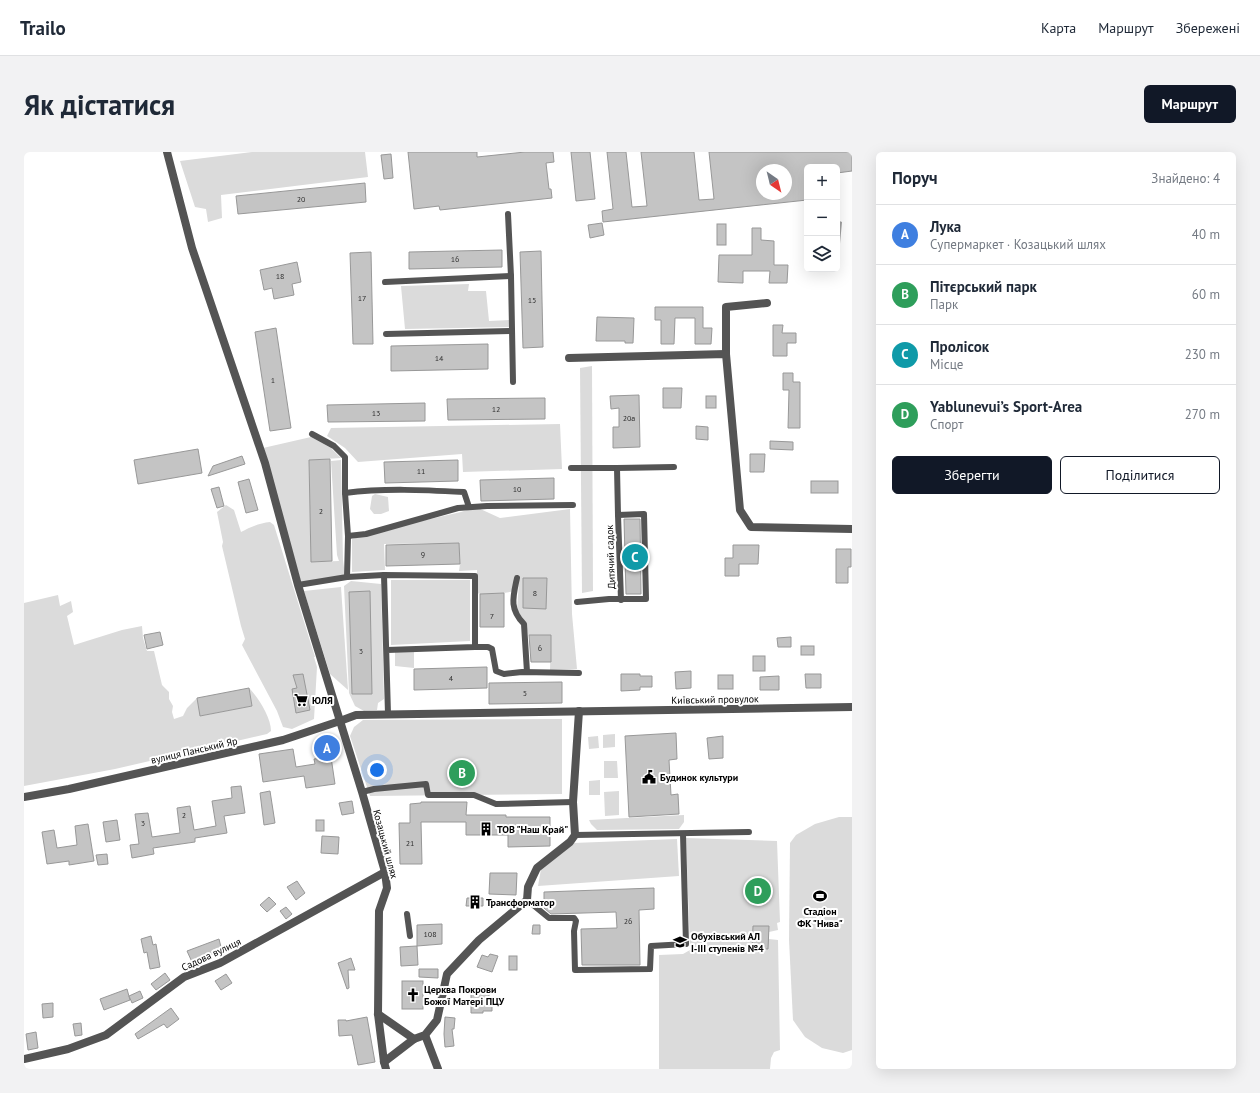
<!DOCTYPE html>
<html lang="uk">
<head>
<meta charset="utf-8">
<style>
  body { margin:0; font-family:"PT Sans",sans-serif; background:#f2f2f3; color:#1f2937 }
  .controls { position:absolute; right:12px; top:12px; display:grid; overflow:hidden; border-radius:6px; box-shadow:0 4px 16px #0002 }
  .controls button { width:36px; height:36px; display:grid; place-items:center; padding:0; border:0; border-bottom:1px solid #e0e1e3; background:#fff; color:#1f2937; font:20px sans-serif }
  .compass { position:absolute; left:732px; top:12px; width:36px; height:36px; border-radius:50%; background:#fff; box-shadow:0 4px 16px #0002; rotate:145deg }
  .you { position:absolute; left:353px; top:618px; width:14px; height:14px; margin:-10px; border:3px solid #fff; border-radius:50%; background:#1a73e8; box-shadow:0 0 0 6px #1a73e833 }
  .badge { display:grid; place-items:center; width:26px; height:26px; border-radius:50%; background:#111827; color:#fff; font-size:13px; font-weight:700 }
  .pin { position:absolute; translate:-50% -50%; border:2px solid #fff; box-shadow:0 1px 4px #0006 }
  .list { margin:0; padding:0; list-style:none }
  h2 { display:flex; justify-content:space-between; align-items:center; height:52px; margin:0; padding:0 16px; font-size:17px }
  h2 small { font-size:13px; font-weight:400; color:#747a83 }
  .list li { display:grid; grid-template-columns:26px 1fr auto; gap:12px; align-items:center; box-sizing:border-box; height:60px; padding:0 16px; border-top:1px solid #e0e1e3 }
  .list b { display:block; font-size:15px; white-space:nowrap }
  .list p { margin:0; font-size:13px; white-space:nowrap; color:#747a83 }
  .list em { font-size:13px; font-style:normal; color:#747a83 }
  .actions { display:flex; gap:8px; padding:12px 16px }
  .actions a { flex:1; padding:9px 0; border:1px solid #111827; border-radius:6px; text-align:center; font-size:14px; color:#111827 }
  .actions .main { background:#111827; color:#fff }
  .icon { flex:none; width:22px; height:22px; fill:none; stroke:currentColor; stroke-width:2; stroke-linecap:round; stroke-linejoin:round }
  .map { position:relative; flex:none; width:828px; height:917px; overflow:hidden; border-radius:6px }
  header { display:flex; align-items:center; gap:24px; box-sizing:border-box; height:56px; padding:0 20px; background:#fff; border-bottom:1px solid #e0e1e3 }
  header strong { font-size:19px }
  nav { display:flex; gap:22px; margin-inline-start:auto; font-size:14px }
  .intro { display:flex; align-items:center; justify-content:space-between; box-sizing:border-box; height:96px; padding:0 24px }
  h1 { margin:0; font-size:28px }
  .button { padding:10px 18px; border-radius:6px; background:#111827; color:#fff; font-size:14px; font-weight:700 }
  main { display:flex; gap:24px; padding:0 24px }
  aside { flex:1; background:#fff; border-radius:6px; box-shadow:0 4px 16px #0002 }
  .map>svg:first-child { display:block }
  .green { fill:#dbdbdb }
  .water { fill:#a2a2a2 }
  .building { fill:#c4c4c4; stroke:#989898; fill-rule:evenodd }
  .lines { fill:none; stroke-linecap:round; stroke-linejoin:round }
  .service { stroke:#545454; stroke-width:6 }
  .minor { stroke:#545454; stroke-width:8 }
  .tertiary { stroke:#545454; stroke-width:8 }
  .labels { text-anchor:middle; stroke-width:4; stroke-linejoin:round; paint-order:stroke }
  .number-label { font-size:8px; fill:#313131 }
  .street-label { font-size:10px; fill:#000; stroke:#fff }
  .poi-label { font-size:10px; font-weight:bold; fill:#000; stroke:#fff; text-anchor:start }
</style>
</head>
<body>
<header>
<strong>Trailo</strong>
<nav><a>Карта</a><a>Маршрут</a><a>Збережені</a></nav>
</header>
<div class="intro"><h1>Як дістатися</h1><a class="button">Маршрут</a></div>
<main>
<div class="map">
<svg width="828" height="917" viewBox="0 0 828 917">
  <rect width="100%" height="100%" fill="#fff"/>
  <g class="green">
    <polygon points="228,0 341,0 344,25 197,43 198,66 184,70 182,57 171,55 156,9"/>
    <polygon points="445,132 444,139 462,139 465,169 487,168 487,175 381,177 377,134"/>
    <polygon points="568,214 569,439 558,441 556,216"/>
    <polygon points="536,272 538,317 439,320 438,302 334,310 321,296 303,284 307,276"/>
    <polygon points="287,285 307,296 317,306 285,308 287,410 315,409 313,403 307,309 317,308 319,408 321,423 277,430 239,296"/>
    <polygon points="351,342 364,345 365,359 357,362 350,362 346,357 348,344"/>
    <path d="M202 353 210 358 217 380C226 375 236 371 246 370L250 373 291 505H290L293 515 290 567 268 577 259 575 253 559 218 493 221 487 217 474 198 394 199 390 193 360Z"/>
    <polygon points="452,355 476,366 546,357 548,462 553,517 526,518 527,483 504,483 501,469 493,458 495,429 491,439 480,441 456,442 453,441 453,418 435,419 436,412 435,391 360,392 361,418 328,420 328,387 393,370 437,360"/>
    <polygon points="367,428 446,428 446,489 367,493"/>
    <polygon points="327,429 357,432 360,547 354,551 353,558 340,559 331,554 325,541 320,434"/>
    <polygon points="317,435 324,538 306,522 280,439"/>
    <path d="M34 443 36 454 47 449 49 460 43 464 50 493 98 478 118 474 119 486 123 499H130L138 533 145 540V547L149 554 148 560 150 567 159 564 163 556 173 546 177 564 228 554 225 536C234 545 247 565 247 579L243 582 91 617 0 634V451Z"/>
    <polygon points="390,497 390,516 371,514 371,498"/>
    <polygon points="538,567 538,642 346,644 326,584 330,575 339,568"/>
    <polygon points="591,582 591,595 579,596 579,583"/>
    <polygon points="574,584 575,596 565,597 564,585"/>
    <polygon points="580,609 593,609 594,626 580,626"/>
    <polygon points="576,628 576,643 565,643 565,629"/>
    <polygon points="595,639 595,663 581,664 580,640"/>
    <polygon points="660,663 660,670 655,677 573,678 567,672 565,668"/>
    <polygon points="815,665 828,665 828,898 819,901 798,896 781,885 769,868 765,788 766,691 772,683 791,672"/>
    <polygon points="662,686 753,689 756,770 753,771 754,778 745,780 745,787 754,788 756,898 750,900 747,906 746,917 635,917 635,803 659,802 666,798"/>
    <polygon points="653,687 655,724 514,734 517,717 549,691"/>
  </g>
  <polygon class="water" points="813,68 818,70 815,102 813,103"/>
  <g class="building">
    <polygon points="384,0 453,0 453,5 501,0 529,0 530,10 522,11 525,37 527,37 528,46 416,58 415,54 390,57"/>
    <polygon points="547,0 566,0 571,47 552,49"/>
    <path d="M583 0H602L608 55 623 54 617 0H670L675 48 690 47 685 0H828V19L813 21V15H783V48L579 70 578 59 589 57ZM738 18H762V42H738Z"/>
    <polygon points="367,2 369,26 360,27 357,3"/>
    <polygon points="341,31 342,50 214,62 212,44"/>
    <polygon points="578,71 580,83 566,86 564,73"/>
    <rect x="693" y="72" width="9" height="21"/>
    <polygon points="728,76 737,76 737,88 750,89 750,113 764,113 763,131 745,131 746,119 719,119 719,131 694,130 695,103 728,103"/>
    <polygon points="478,98 478,115 385,117 385,100"/>
    <polygon points="517,99 519,195 499,196 496,100"/>
    <polygon points="347,100 349,192 329,192 326,101"/>
    <polygon points="273,110 277,130 268,132 270,143 250,147 248,136 240,138 236,118"/>
    <polygon points="631,155 679,155 679,176 688,176 687,192 671,192 671,166 651,166 650,192 637,192 637,168 631,168"/>
    <polygon points="573,165 610,166 609,191 601,191 601,189 572,189"/>
    <polygon points="749,173 759,173 758,181 772,181 772,191 763,191 763,204 749,204"/>
    <polygon points="252,176 267,276 246,279 231,180"/>
    <polygon points="464,192 464,217 367,219 367,194"/>
    <polygon points="759,221 769,221 769,230 776,230 776,276 764,276 765,238 759,238"/>
    <polygon points="639,236 658,236 657,256 639,256"/>
    <polygon points="615,243 616,295 589,296 589,275 595,275 595,256 587,257 586,244"/>
    <rect x="682" y="244" width="10" height="12"/>
    <polygon points="521,246 521,267 424,268 423,247"/>
    <polygon points="401,251 401,269 304,270 303,253"/>
    <polygon points="672,274 684,275 684,288 672,287"/>
    <polygon points="746,289 769,290 769,298 746,297"/>
    <polygon points="174,297 178,321 114,332 110,308"/>
    <polygon points="726,302 741,302 740,320 726,320"/>
    <polygon points="218,304 221,312 184,324 189,314"/>
    <polygon points="306,307 308,409 287,410 285,308"/>
    <polygon points="434,308 434,329 361,331 360,310"/>
    <polygon points="530,326 530,347 457,349 456,328"/>
    <polygon points="225,327 234,358 222,361 214,330"/>
    <rect x="787" y="329" width="27" height="12"/>
    <polygon points="195,335 200,354 193,356 187,337"/>
    <polygon points="600,367 616,367 617,442 602,442"/>
    <polygon points="435,391 436,412 362,414 362,393"/>
    <polygon points="709,393 735,393 734,412 715,412 715,424 701,424 701,406 709,406"/>
    <polygon points="812,397 827,397 827,415 824,415 824,431 812,431"/>
    <polygon points="499,426 523,426 522,457 499,456"/>
    <polygon points="346,439 348,542 328,542 325,440"/>
    <polygon points="480,441 480,475 456,475 456,442"/>
    <polygon points="136,480 139,493 123,497 120,483"/>
    <polygon points="505,483 527,483 527,510 507,510"/>
    <polygon points="767,485 767,495 754,495 753,486"/>
    <rect x="777" y="494" width="13" height="9"/>
    <rect x="729" y="504" width="12" height="15"/>
    <polygon points="463,515 463,536 390,538 390,517"/>
    <polygon points="667,519 667,536 652,537 651,520"/>
    <polygon points="279,522 286,558 272,561 268,537 273,536 269,523"/>
    <polygon points="597,522 616,522 616,524 628,524 628,535 616,535 616,538 597,539"/>
    <polygon points="781,522 797,522 797,536 782,536"/>
    <rect x="694" y="523" width="15" height="14"/>
    <polygon points="755,524 755,538 736,538 736,525"/>
    <polygon points="538,530 538,551 465,552 465,531"/>
    <polygon points="225,536 228,554 176,564 173,546"/>
    <polygon points="652,581 653,607 645,608 647,643 654,642 655,662 605,665 601,584"/>
    <polygon points="699,584 699,606 685,607 683,586"/>
    <polygon points="269,597 272,615 291,612 290,607 307,605 311,632 282,636 280,624 239,630 235,602"/>
    <polygon points="217,634 221,661 200,664 203,681 171,686 171,690 129,696 130,702 108,706 106,693 115,692 111,662 124,661 128,685 156,681 153,656 166,654 170,678 192,674 188,649 208,646 207,635"/>
    <polygon points="246,639 251,671 240,673 236,641"/>
    <polygon points="328,649 330,661 318,663 315,651"/>
    <polygon points="397,650 443,650 442,663 482,663 482,665 526,665 526,694 484,695 484,683 442,683 442,670 397,670 398,712 376,712 375,671 386,671 386,652 397,651"/>
    <polygon points="93,668 96,688 82,690 79,670"/>
    <rect x="292" y="668" width="8" height="11"/>
    <polygon points="64,672 70,709 45,713 45,709 23,712 18,680 30,678 33,696 53,693 51,674"/>
    <polygon points="298,684 315,685 314,702 297,701"/>
    <polygon points="83,702 84,712 74,713 72,703"/>
    <polygon points="466,721 493,721 492,743 465,742"/>
    <polygon points="273,729 281,741 272,748 263,735"/>
    <polygon points="630,736 630,757 615,758 616,813 558,813 557,777 593,776 592,760 527,762 520,756 520,740"/>
    <polygon points="245,745 252,752 243,760 236,753"/>
    <polygon points="443,746 459,746 459,754 442,754"/>
    <polygon points="262,755 268,762 262,767 256,759"/>
    <polygon points="418,772 418,792 393,794 393,773"/>
    <polygon points="509,773 516,773 516,782 508,782"/>
    <polygon points="729,774 745,774 744,797 728,796"/>
    <polygon points="127,784 129,793 132,792 136,815 126,817 123,800 120,801 117,787"/>
    <polygon points="195,787 198,799 168,810 163,799"/>
    <polygon points="393,794 394,813 377,814 376,795"/>
    <polygon points="466,802 474,804 468,820 453,815 458,803 464,805"/>
    <rect x="485" y="804" width="8" height="14"/>
    <polygon points="327,806 331,818 324,818 325,836 323,837 314,811"/>
    <polygon points="395,817 414,817 414,826 395,825"/>
    <polygon points="141,821 146,828 132,838 127,832"/>
    <polygon points="202,822 208,831 197,838 191,829"/>
    <rect x="378" y="829" width="21" height="28"/>
    <polygon points="447,835 465,835 465,848 468,848 468,859 459,859 459,861 447,861"/>
    <polygon points="103,837 106,848 80,858 76,847"/>
    <polygon points="116,839 119,846 108,851 105,844"/>
    <polygon points="29,851 29,865 19,866 18,852"/>
    <polygon points="147,856 155,867 143,876 140,872 114,887 111,882"/>
    <polygon points="343,865 351,910 334,913 328,883 315,884 314,868 322,868 322,869"/>
    <polygon points="421,865 431,866 430,877 428,877 430,894 421,895 420,882"/>
    <polygon points="57,871 58,883 51,884 49,872"/>
    <polygon points="12,880 14,896 4,898 2,882"/>
  </g>
  <g class="lines">
    <g class="service">
      <polyline points="484,62 487,124 489,230"/>
      <polyline points="361,130 487,124"/>
      <polyline points="362,182 488,179"/>
      <polyline points="288,282 310,294 321,305 321,341"/>
      <polyline points="547,316 593,316 594,363 620,362 622,447 585,447 553,450"/>
      <polyline points="593,316 650,315"/>
      <polyline points="594,363 597,448"/>
      <path d="M324 384 321 341C360 336 400 338 440 340L445 355"/>
      <polyline points="323,425 360,423"/>
      <path d="M493 426C489 445 485 457 500 472L503 520"/>
      <polyline points="274,433 323,425 324,384 342,382 434,356 463,354 549,353"/>
      <polyline points="451,495 464,495 468,497 472,519 480,522 498,520 555,521"/>
      <polyline points="363,498 451,495 451,424 360,423 364,562"/>
      <polyline points="338,640 350,637 402,632 404,643 450,643 472,652 549,650"/>
      <polyline points="551,683 725,680"/>
      <polyline points="503,748 525,766 550,766 552,769 550,779 551,818 626,817 627,794 662,792 659,682"/>
      <polyline points="383,762 386,784"/>
    </g>
    <g class="minor">
      <polyline points="702,202 702,155 743,151"/>
      <polyline points="545,206 702,202 716,358 727,375 828,377"/>
      <polyline points="354,862 390,887 360,910"/>
      <polyline points="401,883 414,917"/>
      <polyline points="390,887 401,883 413,868 423,822 455,788 503,748 504,735 513,716 546,690 551,683 549,650 555,559"/>
      <polyline points="0,907 44,897 82,883 160,825 196,811 361,720"/>
      <polyline points="362,917 360,910 354,862 355,759 363,736 361,720 338,640 316,569 332,563 828,555"/>
    </g>
    <polyline class="tertiary" points="0,645 45,637 259,588 316,569 274,433 241,311 168,96 143,0"/>
  </g>
  <defs>
    <g id="supermarket-bare" transform="scale(1.08)"><path d="M-6-5.5h2.5l.6 2H6L4.5 2H-2.5L-4.4-4H-6ZM-1.5 3.2a1.3 1.3 0 1 0 .1 0ZM3 3.2a1.3 1.3 0 1 0 .1 0Z" fill="#000" stroke="#fff" stroke-width="2.5" paint-order="stroke"/></g>
    <g id="civic-bare" transform="scale(1.08)"><path d="M-.6-6.5H3V-4.5H.6V-3L4-1V1h2V6H-6V1h2V-1L-.6-3ZM-1.2 2.5V6h2.4V2.5Z" fill="#000" stroke="#fff" stroke-width="2.5" paint-order="stroke"/></g>
    <g id="building-bare" transform="scale(1.08)"><path d="M-4-6H4V6H1V3H-1V6H-4ZM-2.5-4.3h1.7v1.8h-1.7ZM.8-4.3h1.7v1.8H.8ZM-2.5-1h1.7V.8h-1.7ZM.8-1h1.7V.8H.8Z" fill="#000" stroke="#fff" stroke-width="2.5" paint-order="stroke"/></g>
    <g id="stadium-bare" transform="scale(1.08)"><path d="M0-5a6.5 5 0 1 0 0 10a6.5 5 0 1 0 0-10ZM-3.5-1.8h7v3.6h-7Z" fill="#000" stroke="#fff" stroke-width="2.5" paint-order="stroke"/></g>
    <g id="school-bare" transform="scale(1.08)"><path d="M0-5L7-2L0 1L-7-2ZM-4 1L0 2.5L4 1V4Q0 6-4 4Z" fill="#000" stroke="#fff" stroke-width="2.5" paint-order="stroke"/></g>
    <g id="church-bare" transform="scale(1.08)"><path d="M-1.2-6h2.4v3.5h3.3v2.4h-3.3V6h-2.4V-.1h-3.3v-2.4h3.3Z" fill="#000" stroke="#fff" stroke-width="2.5" paint-order="stroke"/></g>
  </defs>
  <g fill-rule="evenodd">
    <use href="#supermarket-bare" x="277" y="548"/>
    <use href="#civic-bare" x="625" y="625"/>
    <use href="#building-bare" x="462" y="677"/>
    <use href="#stadium-bare" x="796" y="744"/>
    <use href="#building-bare" x="451" y="750"/>
    <use href="#school-bare" x="656" y="790"/>
    <use href="#church-bare" x="389" y="843"/>
  </g>
  <g class="labels">
    <g class="number-label">
      <text x="277" y="50">20</text>
      <text x="431" y="110">16</text>
      <text x="256" y="127">18</text>
      <text x="338" y="149">17</text>
      <text x="508" y="151">15</text>
      <text x="415" y="209">14</text>
      <text x="249" y="231">1</text>
      <text x="472" y="260">12</text>
      <text x="352" y="264">13</text>
      <text x="605" y="269">20а</text>
      <text x="397" y="322">11</text>
      <text x="493" y="340">10</text>
      <text x="297" y="362">2</text>
      <text x="399" y="405">9</text>
      <text x="511" y="444">8</text>
      <text x="468" y="467">7</text>
      <text x="516" y="499">6</text>
      <text x="337" y="502">3</text>
      <text x="427" y="529">4</text>
      <text x="501" y="544">5</text>
      <text x="160" y="666">2</text>
      <text x="119" y="674">3</text>
      <text x="386" y="694">21</text>
      <text x="604" y="772">26</text>
      <text x="406" y="785">108</text>
    </g>
    <g class="street-label">
      <text transform="translate(586 405) rotate(-92)" y="4">Дитячий садок</text>
      <text transform="translate(691 547) rotate(-1)" y="4">Київський провулок</text>
      <text transform="translate(170 598) rotate(-13)" y="4">вулиця Панський Яр</text>
      <text transform="translate(362 692) rotate(75)" y="4">Козацький шлях</text>
      <text transform="translate(187 802) rotate(-25)" y="4">Садова вулиця</text>
    </g>
    <g class="poi-label">
      <text x="288" y="552">ЮЛЯ</text>
      <text x="636" y="629">Будинок культури</text>
      <text x="473" y="681">ТОВ "Наш Край"</text>
      <text x="462" y="754">Трансформатор</text>
      <text x="796" y="763" text-anchor="middle">Стадіон<tspan x="796" dy="12">ФК "Нива"</tspan></text>
      <text x="667" y="788">Обухівський АЛ<tspan x="667" dy="12">І-ІІІ ступенів №4</tspan></text>
      <text x="400" y="841">Церква Покрови<tspan x="400" dy="12">Божої Матері ПЦУ</tspan></text>
    </g>
  </g>
</svg>
<div class="controls">
<button>+</button>
<button>−</button>
<button><svg class="icon" aria-label="layers" viewBox="0 0 24 24"><path d="M12 4l9 5-9 5-9-5zM3 14l9 5 9-5"/></svg></button>
</div>
<svg class="compass" viewBox="-18 -18 36 36"><path d="M0-13l5 13h-10z" fill="#e53935"/><path d="M0 13l5-13h-10z" fill="#747a83"/></svg>
<div class="you"></div>
<div class="pin badge" style="left:303px;top:596px;background:#3f7fe0">A</div>
<div class="pin badge" style="left:438px;top:621px;background:#2e9e5b">B</div>
<div class="pin badge" style="left:611px;top:405px;background:#0f9aa8">C</div>
<div class="pin badge" style="left:734px;top:739px;background:#2e9e5b">D</div>
</div>
<aside>
<h2>Поруч<small>Знайдено: 4</small></h2>
<ul class="list">
<li><span class="badge" style="background:#3f7fe0">A</span><div><b>Лука</b><p>Супермаркет · Козацький шлях</p></div><em>40 m</em></li>
<li><span class="badge" style="background:#2e9e5b">B</span><div><b>Пітєрський парк</b><p>Парк</p></div><em>60 m</em></li>
<li><span class="badge" style="background:#0f9aa8">C</span><div><b>Пролісок</b><p>Місце</p></div><em>230 m</em></li>
<li><span class="badge" style="background:#2e9e5b">D</span><div><b>Yablunevui’s Sport-Area</b><p>Спорт</p></div><em>270 m</em></li>
</ul>
<div class="actions"><a class="main">Зберегти</a><a>Поділитися</a></div>
</aside>
</main>
</body>
</html>
